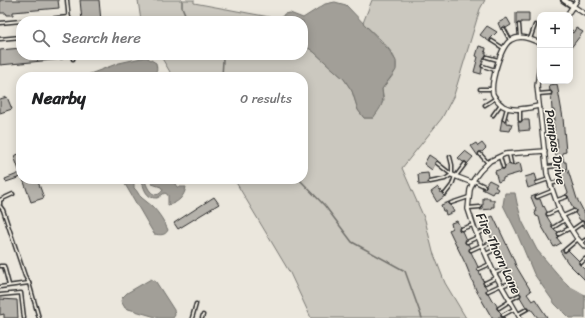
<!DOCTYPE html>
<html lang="en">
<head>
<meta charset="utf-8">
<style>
  body { margin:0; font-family:Sriracha,sans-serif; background:#f6f6f6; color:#202124 }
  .controls { position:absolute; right:12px; top:12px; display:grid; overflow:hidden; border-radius:8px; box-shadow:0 2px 10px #0003 }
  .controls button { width:36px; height:36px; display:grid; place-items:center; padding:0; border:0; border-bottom:1px solid #e0e0e0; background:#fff; color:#202124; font:20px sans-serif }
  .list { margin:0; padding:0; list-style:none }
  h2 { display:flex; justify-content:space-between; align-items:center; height:52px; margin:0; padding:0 16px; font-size:17px }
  h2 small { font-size:13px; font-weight:400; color:#757577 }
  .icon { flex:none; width:22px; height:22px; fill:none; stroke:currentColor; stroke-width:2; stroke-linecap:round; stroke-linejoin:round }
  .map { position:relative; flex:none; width:585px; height:318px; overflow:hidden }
  .search { position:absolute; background:#fff; box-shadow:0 2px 10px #0003; left:16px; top:16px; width:292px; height:44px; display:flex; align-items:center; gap:10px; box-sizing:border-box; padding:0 14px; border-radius:16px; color:#757577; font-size:15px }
  .panel { position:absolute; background:#fff; box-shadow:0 2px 10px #0003; left:16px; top:72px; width:292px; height:112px; border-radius:16px }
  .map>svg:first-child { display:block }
  .green { fill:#cbc8bf; stroke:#7b7a75 }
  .water { fill:#a29f98; stroke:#72716c }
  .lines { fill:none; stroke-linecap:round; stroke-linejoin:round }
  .stream { stroke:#72716c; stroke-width:1.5 }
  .building { fill:#b5b2ab; stroke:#2b2b2b }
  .service-casing { stroke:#2b2b2b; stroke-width:5 }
  .minor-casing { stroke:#2b2b2b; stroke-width:6 }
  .tertiary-casing { stroke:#2b2b2b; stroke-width:8 }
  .path { stroke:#2b2b2b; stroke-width:1; stroke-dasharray:3 3; stroke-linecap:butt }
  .service { stroke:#f7f3e8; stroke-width:2 }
  .minor { stroke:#f7f3e8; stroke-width:3.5 }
  .tertiary { stroke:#f7f3e8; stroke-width:4.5 }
  .labels { text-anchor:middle; stroke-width:3; stroke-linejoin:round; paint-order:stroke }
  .street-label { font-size:13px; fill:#2b2b2b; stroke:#f7f3e8 }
</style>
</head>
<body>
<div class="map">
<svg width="585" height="318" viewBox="0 0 585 318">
  <rect width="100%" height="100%" fill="#ebe7dd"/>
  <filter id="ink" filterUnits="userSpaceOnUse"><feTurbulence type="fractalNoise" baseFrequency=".025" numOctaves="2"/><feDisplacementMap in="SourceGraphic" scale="8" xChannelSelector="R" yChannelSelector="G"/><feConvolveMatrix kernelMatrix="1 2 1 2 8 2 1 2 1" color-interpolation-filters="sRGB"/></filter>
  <g filter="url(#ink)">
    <g class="green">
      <polygon points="138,0 194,0 194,3 280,19 280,21 141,21"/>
      <path d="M372 0H485L480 9 454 95 442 118 402 168 425 220 433 252 445 283 466 318H311L290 273 234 179H303V77H173L160 55H303V44L314 52 344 79 352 91 358 110 364 118H373L384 100 382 89C386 83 395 75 396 68 399 53 373 33 363 23Z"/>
    </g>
    <g class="water">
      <path d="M335 2 346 5 389 50 396 61V70L382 89C384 104 382 106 373 118H364L358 110 352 91 344 79 314 52 303 44V21H280L284 14 290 13 303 18 325 4Z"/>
      <path d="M146 57 156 63 157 69 153 77C146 77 120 75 116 77H82L119 63Z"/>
      <path d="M122 179H134V188C138 191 138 195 142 198 145 201 149 203 152 206 159 213 164 221 168 230 165 236 160 235 154 234Z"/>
      <path d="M142 179H145C146 188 155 202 163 190L161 187 152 184 156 179H165L170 181 172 179H175V184L177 187H186C184 197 178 203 168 205V195L165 193C162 194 160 197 157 198 146 199 143 187 142 179Z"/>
      <polygon points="505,193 515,193 517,203 522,221 537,250 567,285 585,295 585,318 569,318 555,304 534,274 516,231 503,205"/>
      <polygon points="151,279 156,282 174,310 175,315 173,318 159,318 125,308 121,301 122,298 127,293"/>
    </g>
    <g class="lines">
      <g class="stream">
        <polyline points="182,0 182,7 188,21"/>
        <polyline points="222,55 223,60 222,77"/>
        <polyline points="299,179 325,206 352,242 405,271 422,318"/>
      </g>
    </g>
    <g class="building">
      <polygon points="0,0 58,0 59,8 13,12 13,15 7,15 6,13 0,13"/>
      <polygon points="80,0 99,0 101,21 82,21"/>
      <polygon points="516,13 529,13 529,22 521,22 521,24 518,23 516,25"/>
      <polygon points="507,18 511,25 506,28 503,27 501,30 498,23"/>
      <polygon points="487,26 497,32 490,39 490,42 480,35"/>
      <polygon points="576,28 583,32 570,49 570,31 573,33"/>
      <polygon points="479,46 486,48 485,54 487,54 485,56 485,59 484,58 481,66 482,68 481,74 474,72 478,57 476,56"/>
      <polygon points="21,48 21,55 63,55 63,59 0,65 0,50"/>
      <polygon points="557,84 563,118 566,152 562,153 564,162 566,162 567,171 568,170 577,199 585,214 585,228 583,225 584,222 580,220 575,213 576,210 573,209 568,196 565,195 568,193 564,182 563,182 563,180 560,179 563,178 560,167 559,168 559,165 557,164 555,149 558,148 557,138 554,139 554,124 552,125 552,120 555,120 554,110 552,110 551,95 552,92 550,91 549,85"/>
      <polygon points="7,97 12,109 0,113 0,99"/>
      <polygon points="502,119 504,121 506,120 506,123 512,124 510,131 500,130"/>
      <polygon points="522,120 529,120 530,130 519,131 518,122 521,122"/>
      <polygon points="476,143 478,146 482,143 486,148 482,152 479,152 478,156 471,146"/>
      <polygon points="465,151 473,157 467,164 466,162 463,162 458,158"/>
      <polygon points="21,153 21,177 6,182 5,179 20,173 14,156"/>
      <polygon points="429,155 438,161 435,162 435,164 432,170 424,164"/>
      <polygon points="520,163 522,172 508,176 503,178 503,180 498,182 495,171 501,169 504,169 505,166 509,164 511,165 513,164 514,165"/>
      <polygon points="428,173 429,180 428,182 429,184 419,185 418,174"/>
      <polygon points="535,174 537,180 535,183 536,185 528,188 525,177"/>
      <polygon points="23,179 37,179 44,198 31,202"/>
      <polygon points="489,180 497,184 495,187 498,189 496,192 494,191 492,194 482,189 486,187 486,184"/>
      <polygon points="438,187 441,193 444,192 443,195 445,196 437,202 431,192"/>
      <polygon points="536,195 535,198 537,199 540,199 543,207 544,206 547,212 546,215 552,225 552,228 558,232 557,235 559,236 557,238 561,243 554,247 541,225 539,217 536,216 535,213 536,212 535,210 536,209 531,197"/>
      <polygon points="214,197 219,204 178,229 174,223"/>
      <polygon points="483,198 490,198 489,200 494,200 494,207 491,207 492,209 480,210 482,208 481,205 483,205"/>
      <polygon points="449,202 449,205 452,205 451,206 454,212 446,215 445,211 443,211 441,205"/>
      <polygon points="493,216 513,258 516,266 531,291 527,294 532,301 535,299 547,317 545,318 538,318 531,309 529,310 529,307 526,307 520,297 521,294 519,293 520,292 514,281 511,280 511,276 507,268 504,267 505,266 503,260 499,250 498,251 498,248 494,244 495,241 492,240 489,231 490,228 487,227 484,220"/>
      <polygon points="457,221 460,227 459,230 462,231 466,240 465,243 468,244 470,248 469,251 471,252 478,267 477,270 479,271 483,281 484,280 483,283 487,289 486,292 488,293 493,302 494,301 497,306 497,309 501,313 501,317 505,318 492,318 476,290 466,265 449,230 452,228 451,223"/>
      <polygon points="563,249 563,252 566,252 568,250 579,261 579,264 582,265 581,266 585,270 585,280 568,263 560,251"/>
      <polygon points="0,299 17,300 18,318 4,318 4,314 0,315"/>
    </g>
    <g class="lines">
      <g class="service-casing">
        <g id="service">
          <polyline points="67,0 69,21"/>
          <polyline points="26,21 69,17"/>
          <polyline points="0,23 21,21"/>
          <polyline points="519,25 520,37"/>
          <polyline points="504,29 510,40"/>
          <polyline points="0,39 21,37"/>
          <polyline points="530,39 535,25"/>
          <polyline points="492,41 503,48"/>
          <polyline points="73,55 73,59"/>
          <polyline points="487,57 498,60"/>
          <polyline points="483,66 495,70"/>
          <polyline points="480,89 492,89"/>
          <polyline points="538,94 550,93"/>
          <polyline points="485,105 496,98"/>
          <polyline points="520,110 520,120"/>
          <polyline points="493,115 501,104"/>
          <polyline points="504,119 507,108"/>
          <polyline points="480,154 488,163"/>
          <polyline points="509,154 511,163"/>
          <polyline points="450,157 452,165 452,175"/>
          <polyline points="500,157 503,167"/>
          <polyline points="437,163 452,175"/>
          <polyline points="547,167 557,166"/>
          <polyline points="456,176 465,164"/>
          <polyline points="474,181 484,186"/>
          <polyline points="430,182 445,179 451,175"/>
          <polyline points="537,183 549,179"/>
          <polyline points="550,184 561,181"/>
          <polyline points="445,194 452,185 455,176"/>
          <polyline points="537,197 552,191"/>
          <polyline points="0,200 13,194"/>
          <polyline points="557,200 566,197"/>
          <polyline points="0,201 0,204"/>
          <polyline points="451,203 469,197"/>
          <polyline points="0,206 3,210 25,276 29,283 0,287"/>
          <polyline points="468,208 480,207"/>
          <polyline points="548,214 559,209"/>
          <polyline points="563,216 574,211"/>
          <polyline points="554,227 565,220"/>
          <polyline points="461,229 473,225"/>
          <polyline points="572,230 582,223"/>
          <polyline points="477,234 488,229"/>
          <polyline points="559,234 570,228"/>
          <polyline points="467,242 478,237"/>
          <polyline points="581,243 585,240"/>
          <polyline points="482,247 493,242"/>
          <polyline points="471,250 482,245"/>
          <polyline points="565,250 578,239"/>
          <polyline points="486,254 496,249"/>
          <polyline points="581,263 585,259"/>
          <polyline points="0,266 4,266 9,285"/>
          <polyline points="479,269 490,264"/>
          <polyline points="495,273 505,269"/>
          <polyline points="29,283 39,318"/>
          <polyline points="485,283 497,277"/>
          <polyline points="502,286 512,282"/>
          <polyline points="488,291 501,285"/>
          <polyline points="0,295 21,293 24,318"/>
          <polyline points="510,300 519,295"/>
          <polyline points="499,308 510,301"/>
          <polyline points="518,314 527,309"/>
          <polyline points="503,315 514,309"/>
          <polyline points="192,318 196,304"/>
          <polyline points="202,318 203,315"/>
        </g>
      </g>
      <g class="minor-casing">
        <g id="minor">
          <polyline points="573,6 585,14"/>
          <polyline points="567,15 577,0"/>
          <polyline points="540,65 537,86 547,174 560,212 576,237 585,247"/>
          <path d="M539 106C528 108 513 112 503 106 499 103 495 98 493 94 490 83 501 45 511 40 521 34 530 39 540 43"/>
          <polyline points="452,175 473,183"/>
          <polyline points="520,318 493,271 475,230 468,209 470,190 474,179 480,171 490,161 505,154 545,151"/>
        </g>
      </g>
      <g class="tertiary-casing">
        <polyline id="tertiary" points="564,0 573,6"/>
      </g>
      <g class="path">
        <polyline points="570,30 576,31"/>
        <polyline points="484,51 489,54"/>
        <polyline points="483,99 485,98 487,100"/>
        <polyline points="507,117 509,121 509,123"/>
        <polyline points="515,162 517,165"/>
        <polyline points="439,191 443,190"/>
      </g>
      <use href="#service" class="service"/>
      <use href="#minor" class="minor"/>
      <use href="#tertiary" class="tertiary"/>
    </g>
  </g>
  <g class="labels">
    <g class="street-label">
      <text transform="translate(556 147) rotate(81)" y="5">Pampas Drive</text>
      <text transform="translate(499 253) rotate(65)" y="5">Fire Thorn Lane</text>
    </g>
  </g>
</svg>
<div class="controls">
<button>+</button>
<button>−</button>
</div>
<div class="search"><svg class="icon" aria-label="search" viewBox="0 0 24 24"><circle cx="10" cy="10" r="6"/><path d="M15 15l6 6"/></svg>Search here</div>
<section class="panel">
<h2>Nearby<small>0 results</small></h2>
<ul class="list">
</ul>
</section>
</div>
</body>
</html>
